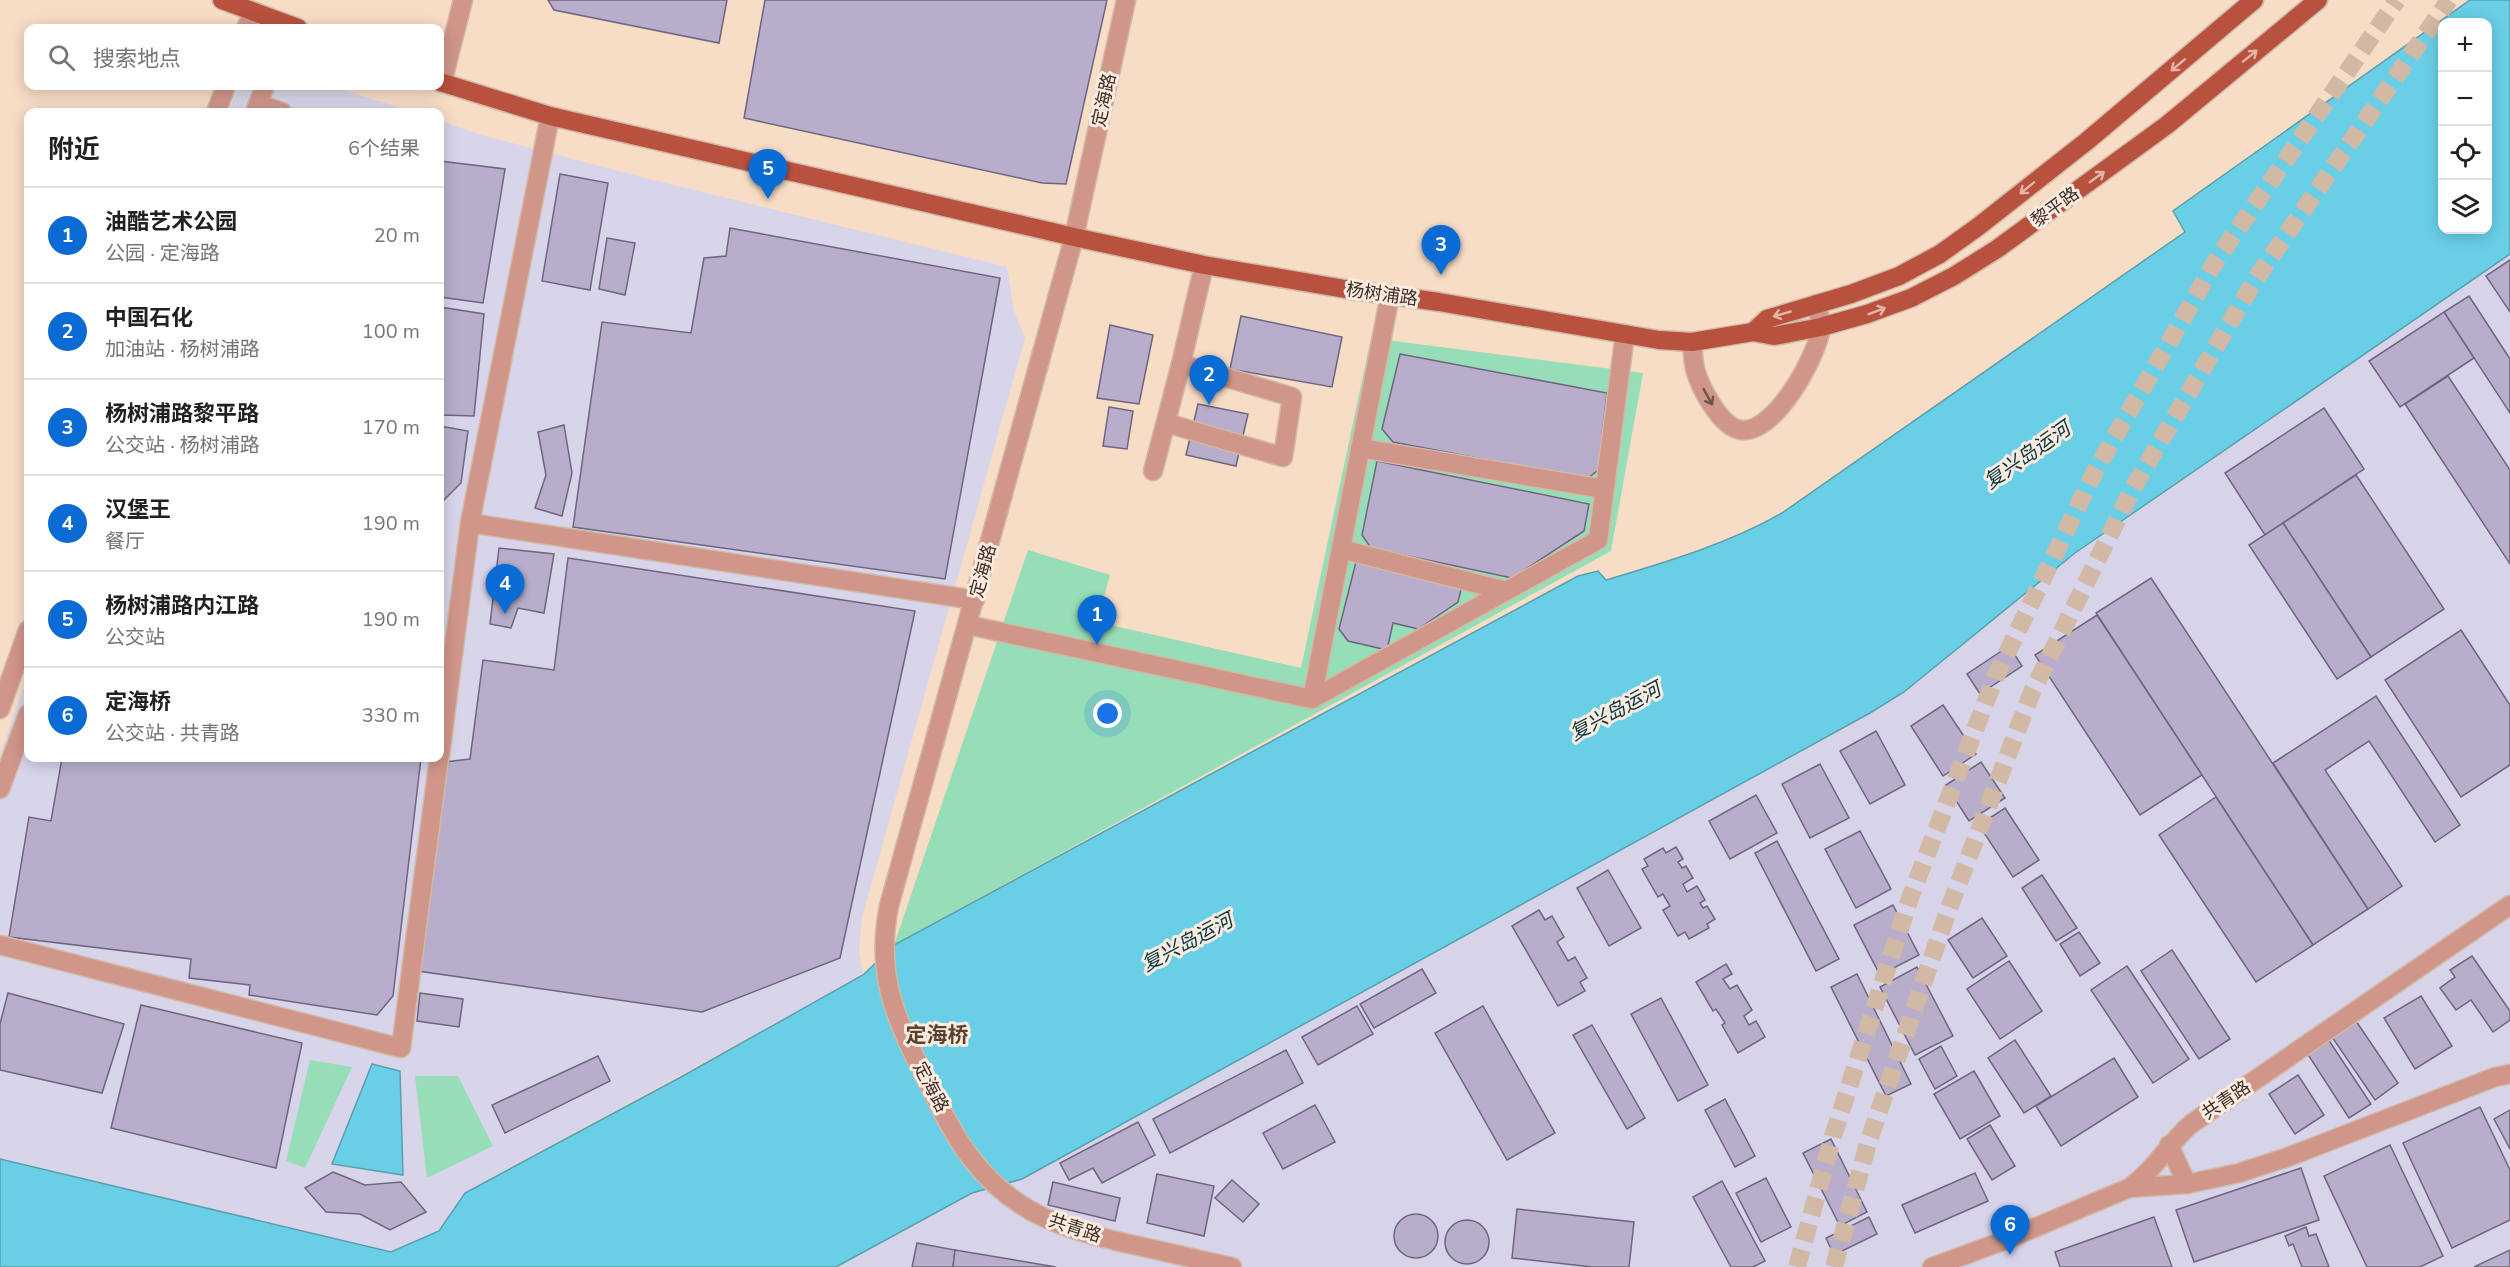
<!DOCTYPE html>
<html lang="zh">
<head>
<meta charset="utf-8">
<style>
  body { margin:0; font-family:"Nunito Sans","Noto Sans SC",sans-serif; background:#f2f2f2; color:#202124 }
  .controls { position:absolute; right:18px; top:18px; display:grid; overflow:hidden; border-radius:12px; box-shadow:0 3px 15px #0003 }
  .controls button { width:54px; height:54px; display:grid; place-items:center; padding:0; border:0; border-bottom:2px solid #e0e0e0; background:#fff; color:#202124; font:30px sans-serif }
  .you { position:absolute; left:1108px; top:714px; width:21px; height:21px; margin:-15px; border:4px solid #fff; border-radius:50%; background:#1a73e8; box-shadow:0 0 0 9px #1a73e833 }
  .badge { display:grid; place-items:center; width:39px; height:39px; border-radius:50%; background:#096bd3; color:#fff; font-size:20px; font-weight:700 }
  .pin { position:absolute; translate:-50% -50px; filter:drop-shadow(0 2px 3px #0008) }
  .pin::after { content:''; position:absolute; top:32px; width:21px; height:18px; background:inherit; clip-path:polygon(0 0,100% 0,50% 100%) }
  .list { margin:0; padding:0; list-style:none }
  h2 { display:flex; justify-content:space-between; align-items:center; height:78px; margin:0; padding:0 24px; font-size:26px }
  h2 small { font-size:20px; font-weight:400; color:#757577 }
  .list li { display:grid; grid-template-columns:39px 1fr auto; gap:18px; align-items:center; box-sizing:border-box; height:96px; padding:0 24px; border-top:2px solid #e0e0e0 }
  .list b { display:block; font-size:22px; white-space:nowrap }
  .list p { margin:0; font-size:20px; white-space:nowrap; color:#757577 }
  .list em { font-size:20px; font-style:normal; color:#757577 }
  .icon { flex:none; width:33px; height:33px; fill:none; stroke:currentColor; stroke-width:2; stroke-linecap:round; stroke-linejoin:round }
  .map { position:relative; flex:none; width:2510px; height:1267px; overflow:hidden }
  .search { position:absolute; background:#fff; box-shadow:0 3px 15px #0003; left:24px; top:24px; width:420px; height:66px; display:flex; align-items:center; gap:15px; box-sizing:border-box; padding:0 21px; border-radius:12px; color:#757577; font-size:22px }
  .panel { position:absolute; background:#fff; box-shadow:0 3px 15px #0003; left:24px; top:108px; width:420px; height:654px; border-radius:12px }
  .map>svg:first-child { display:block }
  .commercial { fill:#d8d4ea }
  .industrial { fill:#d7d4ea }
  .green { fill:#96deb7 }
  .water { fill:#68cfe7; stroke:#5a9fad; stroke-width:1.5; fill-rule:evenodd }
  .building { fill:#b8aecb; stroke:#6e657f; stroke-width:1.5 }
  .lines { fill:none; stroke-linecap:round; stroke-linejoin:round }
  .highway-tunnel { stroke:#d1b9a6; stroke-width:18; stroke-dasharray:18 9; stroke-linecap:butt }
  .minor-casing { stroke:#d1b9a6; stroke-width:21 }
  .major-casing { stroke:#d1b9a6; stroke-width:21 }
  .minor { stroke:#d0968a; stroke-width:18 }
  .major { stroke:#b8513e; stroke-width:18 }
  .oneway { stroke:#e4b5a6 }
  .oneway2 { stroke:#6e534a }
  .labels { text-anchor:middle; stroke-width:6; stroke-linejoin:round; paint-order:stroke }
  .street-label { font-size:18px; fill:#3a2f27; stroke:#fcebde }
  .water-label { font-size:20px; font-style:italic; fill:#043741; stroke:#fcebde }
  .quarter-label { font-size:21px; font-weight:bold; fill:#57412f; stroke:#fcebde }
</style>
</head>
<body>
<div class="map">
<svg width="2510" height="1267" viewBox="0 0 2510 1267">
  <rect width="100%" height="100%" fill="#f7dcc6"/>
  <g class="commercial">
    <polygon points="238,86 331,86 413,112 228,112"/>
    <polygon points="440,121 481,135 649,179 1007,267 1014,311 1025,338 862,917 859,949 863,975 465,1193 439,1231 391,1253 0,1159 0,755 28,675 28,758 440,758"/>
  </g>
  <polygon class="industrial" points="2510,254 2510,1267 836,1267 972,1193 1022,1179 1870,713 1904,692 2075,553"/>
  <g class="green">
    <polygon points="1371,338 1643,373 1611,551 894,945 1028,550 1110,575 1097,622 1301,668"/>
    <polygon points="310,1060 352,1067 305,1168 286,1161"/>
    <polygon points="415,1076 458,1076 493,1146 427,1178"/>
  </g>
  <g class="water">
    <path d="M2470 0H2510V254L2075 553 1904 692 1870 713 1022 1179 972 1193 836 1267H0V1159L391 1252 439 1231 465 1193 681 1077 863 975 894 945 1578 576 1598 571 1606 580C1666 562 1728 544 1782 513L2185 232 2173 211ZM2442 22H2488V230H2442Z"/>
    <polygon points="372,1064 400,1071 403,1175 332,1164"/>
  </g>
  <g class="building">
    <polygon points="548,0 727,0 719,43 554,10"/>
    <polygon points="765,0 1107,0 1066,184 1042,183 744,118"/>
    <polygon points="440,161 505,169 483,303 440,297"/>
    <polygon points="560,174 608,183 590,290 542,281"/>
    <polygon points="730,228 1000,278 945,579 573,527 602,322 691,333 704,258 726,256"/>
    <polygon points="607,238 635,243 625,295 599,289"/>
    <polygon points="2510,260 2510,312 2486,276"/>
    <polygon points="2469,296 2510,359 2510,413 2444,312"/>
    <polygon points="440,307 484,314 474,416 440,415"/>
    <polygon points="2444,312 2474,358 2400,407 2369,361"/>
    <polygon points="1241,316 1342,337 1332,387 1230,369"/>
    <polygon points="1110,325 1153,335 1139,404 1097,398"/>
    <polygon points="1400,354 1607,393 1598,470 1587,479 1393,442 1382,429"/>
    <polygon points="2448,376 2510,470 2510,564 2405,404"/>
    <polygon points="1198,404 1248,414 1236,466 1186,455"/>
    <polygon points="1109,407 1133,411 1127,449 1103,446"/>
    <polygon points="2324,408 2364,469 2265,535 2225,473"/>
    <polygon points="564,425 572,473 562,516 535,508 546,475 538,432"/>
    <polygon points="440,426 468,431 461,483 440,504"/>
    <polygon points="1377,461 1589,504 1584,531 1512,578 1371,548 1362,535"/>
    <polygon points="2356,475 2444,609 2371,657 2283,523"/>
    <polygon points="2283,523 2371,657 2337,679 2249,545"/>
    <polygon points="499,548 554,554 544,613 518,608 511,628 490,624"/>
    <polygon points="568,558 915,611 840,958 702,1012 418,971 445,762 470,759 483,660 554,670"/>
    <polygon points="1357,558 1462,585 1458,602 1418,629 1393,623 1387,650 1348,641 1339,629"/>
    <polygon points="2151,578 2368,909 2313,945 2096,613"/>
    <polygon points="2097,615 2202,775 2140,815 2035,655"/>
    <polygon points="2461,630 2510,705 2510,765 2461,797 2385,680"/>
    <polygon points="2009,646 2022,666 1980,694 1967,674"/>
    <polygon points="2376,696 2460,825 2435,842 2369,741 2325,770 2402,886 2368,909 2273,763"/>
    <polygon points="1943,705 1976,754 1943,776 1911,726"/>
    <polygon points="1876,731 1905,785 1870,804 1840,751"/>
    <polygon points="62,758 421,758 393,996 377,1015 249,995 250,985 189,978 191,959 9,937 29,817 51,821"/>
    <polygon points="1981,762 2005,798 1969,821 1946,785"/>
    <polygon points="1820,764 1849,818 1810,838 1782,784"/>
    <polygon points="1756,795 1777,833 1730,859 1709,821"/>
    <polygon points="2216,797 2313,945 2256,982 2159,835"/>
    <polygon points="2005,808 2039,860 2013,877 1979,825"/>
    <polygon points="1860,831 1891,889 1856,908 1825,849"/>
    <polygon points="1777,841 1839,959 1816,971 1755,853"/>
    <polygon points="1676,847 1683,859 1678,862 1682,868 1686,866 1693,878 1683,884 1687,892 1697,886 1705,900 1700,903 1703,908 1707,906 1715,919 1707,924 1709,928 1689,939 1685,932 1678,936 1663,910 1670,906 1663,894 1658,897 1642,869 1648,866 1644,859 1663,848 1666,853"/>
    <polygon points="1608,870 1641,928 1609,946 1577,888"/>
    <polygon points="2042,875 2077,928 2056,941 2022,888"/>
    <polygon points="1893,905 1919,955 1880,975 1854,925"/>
    <polygon points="1539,910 1545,920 1552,916 1564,937 1557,942 1568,961 1575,957 1587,978 1580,982 1585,991 1558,1006 1512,926"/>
    <polygon points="1982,918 2007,956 1973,978 1948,940"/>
    <polygon points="2079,932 2100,963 2080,976 2060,944"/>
    <polygon points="2172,950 2230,1039 2199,1059 2141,971"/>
    <polygon points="2472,956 2510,1011 2510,1020 2493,1032 2471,1000 2456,1010 2440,988 2455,977 2450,970"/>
    <polygon points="2009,961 2042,1011 2000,1039 1967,989"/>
    <polygon points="1726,964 1732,974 1723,979 1730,989 1737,985 1752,1010 1744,1016 1749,1025 1756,1021 1765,1037 1738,1053 1722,1025 1725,1023 1716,1009 1713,1011 1696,982"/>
    <polygon points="2127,966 2189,1059 2153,1083 2091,990"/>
    <polygon points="1917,967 1953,1036 1915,1055 1880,987"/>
    <polygon points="1422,969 1436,993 1374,1028 1360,1004"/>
    <polygon points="1857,974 1911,1084 1886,1096 1831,987"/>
    <polygon points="8,993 124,1024 102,1093 0,1070 0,1024"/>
    <polygon points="420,993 463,999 459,1027 417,1021"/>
    <polygon points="2421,996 2452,1046 2415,1069 2384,1018"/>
    <polygon points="1661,998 1708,1085 1678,1101 1631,1014"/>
    <polygon points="141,1005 302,1043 276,1168 111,1128"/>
    <polygon points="1357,1006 1373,1034 1318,1065 1302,1037"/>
    <polygon points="1483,1006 1555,1133 1507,1160 1435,1033"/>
    <polygon points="2356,1021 2398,1083 2375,1100 2332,1037"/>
    <polygon points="1592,1025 1645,1118 1627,1129 1573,1035"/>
    <polygon points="2328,1039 2371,1104 2349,1118 2307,1053"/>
    <polygon points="2015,1040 2051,1096 2024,1113 1988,1058"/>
    <polygon points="1941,1046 1957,1076 1935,1089 1919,1059"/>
    <polygon points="1286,1050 1303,1083 1170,1153 1153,1119"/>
    <polygon points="598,1056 610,1081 505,1133 492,1105"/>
    <polygon points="2114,1058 2138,1097 2061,1146 2036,1106"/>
    <polygon points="1974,1071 2000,1116 1960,1139 1934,1094"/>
    <polygon points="2298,1075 2324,1115 2295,1134 2269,1094"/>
    <polygon points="1725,1099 1755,1156 1735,1167 1705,1110"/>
    <polygon points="1315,1105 1335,1142 1283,1169 1263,1133"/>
    <polygon points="2480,1107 2510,1170 2510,1220 2452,1248 2403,1143"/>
    <polygon points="2510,1110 2510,1149 2494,1119"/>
    <polygon points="1138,1122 1155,1155 1102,1183 1093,1168 1069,1180 1060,1163"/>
    <polygon points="1990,1125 2015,1166 1992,1180 1967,1139"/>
    <polygon points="1831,1139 1867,1212 1840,1226 1803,1153"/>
    <polygon points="2390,1145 2443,1256 2420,1267 2367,1267 2324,1176"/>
    <polygon points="2301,1168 2319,1220 2194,1262 2176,1210"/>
    <polygon points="333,1172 365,1185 401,1182 426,1212 390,1230 360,1214 326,1212 305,1188"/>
    <polygon points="1975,1173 1988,1201 1915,1233 1902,1205"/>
    <polygon points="1157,1174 1214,1186 1204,1236 1147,1223"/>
    <polygon points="1766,1178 1791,1227 1761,1242 1736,1193"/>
    <polygon points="1232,1180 1259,1204 1243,1222 1215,1198"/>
    <polygon points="1722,1181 1765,1261 1753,1267 1731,1267 1693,1197"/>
    <polygon points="1053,1182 1120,1198 1115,1221 1048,1205"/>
    <polygon points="1517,1209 1634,1222 1629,1267 1592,1267 1512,1258"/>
    <circle cx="1416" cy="1236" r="22"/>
    <polygon points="1869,1217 1877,1234 1834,1255 1826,1238"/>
    <polygon points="2154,1217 2172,1267 2060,1267 2055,1252"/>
    <circle cx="1467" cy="1242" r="22"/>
    <polygon points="2306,1227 2309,1236 2316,1234 2329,1267 2302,1267 2293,1244 2289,1246 2285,1236"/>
    <polygon points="917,1243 955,1250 953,1267 912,1267"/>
    <polygon points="955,1250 1056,1267 953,1267"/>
    <polygon points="2510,1250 2510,1267 2474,1267"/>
  </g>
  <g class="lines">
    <g class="highway-tunnel">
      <polyline points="1797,1267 1833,1136 1910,898 1995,678 2095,471 2217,259 2397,0"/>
      <polyline points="1834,1267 1868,1143 1948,911 2032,692 2133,488 2255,280 2449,0"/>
    </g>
    <g class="minor-casing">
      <g id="minor">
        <path d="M1126 0 1074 237 889 906C876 970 893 1015 922 1071 937 1100 951 1132 971 1158 1014 1215 1067 1230 1134 1245 1167 1252 1199 1260 1232 1267"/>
        <polyline points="246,28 253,12"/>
        <polyline points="442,83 463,0"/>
        <polyline points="258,104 282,112"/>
        <polyline points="216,112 226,86"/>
        <polyline points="255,112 265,86"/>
        <path d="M1692 342C1693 351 1693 361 1695 369 1700 387 1720 427 1741 430 1775 434 1818 355 1821 327 1821 320 1818 311 1816 304"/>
        <polyline points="1166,423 1283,457 1292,397 1181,364"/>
        <polyline points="1360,448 1604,489"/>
        <polyline points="1153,471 1181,364 1204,265"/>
        <polyline points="470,523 975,600"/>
        <polyline points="1341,549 1506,591"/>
        <polyline points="968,625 1312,699 1598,540 1625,334"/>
        <polyline points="1312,699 1390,295"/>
        <polyline points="0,709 28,630"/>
        <polyline points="440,755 470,523 550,116"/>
        <polyline points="0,789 28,714"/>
        <polyline points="0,945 401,1048 439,758"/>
        <polyline points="2169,1145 2187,1184"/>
        <polyline points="2129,1188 2187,1184 2239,1173 2288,1157 2495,1077 2510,1074"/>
        <path d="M1932 1267 2003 1241 2129 1188C2154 1171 2168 1144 2191 1124L2510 905"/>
      </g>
    </g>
    <g class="major-casing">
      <g id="major">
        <polyline points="222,0 298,28"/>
        <polyline points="440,82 550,116 1074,237 1204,265 1345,289 1439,302 1659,340 1692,342 1753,332 1774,336 1821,327 1867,314 1911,298 1954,276 1997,249 2167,125 2318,0"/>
        <polyline points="1753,332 1767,319 1851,294 1899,276 1940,254 1979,226 2087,141 2254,0"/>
      </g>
    </g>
    <use href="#minor" class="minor"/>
    <use href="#major" class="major"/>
  </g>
  <defs><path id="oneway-shaft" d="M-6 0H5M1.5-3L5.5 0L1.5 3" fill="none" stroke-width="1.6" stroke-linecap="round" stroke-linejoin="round" transform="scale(1.5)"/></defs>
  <g class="oneway">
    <use href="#oneway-shaft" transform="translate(2250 56) rotate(-39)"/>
    <use href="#oneway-shaft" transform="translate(2178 65) rotate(140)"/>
    <use href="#oneway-shaft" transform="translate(2097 177) rotate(-36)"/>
    <use href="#oneway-shaft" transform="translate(2027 188) rotate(141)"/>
    <use href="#oneway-shaft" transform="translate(1877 311) rotate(-21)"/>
    <use href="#oneway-shaft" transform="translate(1782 314) rotate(164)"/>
  </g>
  <use class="oneway2" href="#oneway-shaft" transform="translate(1708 397) rotate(61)"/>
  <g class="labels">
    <g class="street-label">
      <text transform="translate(1104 100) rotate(-78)" y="6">定海路</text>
      <text transform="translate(2055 207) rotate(-36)" y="6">黎平路</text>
      <text transform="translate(1382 294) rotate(8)" y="6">杨树浦路</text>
      <text transform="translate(983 571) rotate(-75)" y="6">定海路</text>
      <text transform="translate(931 1087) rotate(62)" y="6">定海路</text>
      <text transform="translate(2226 1100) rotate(-34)" y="6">共青路</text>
      <text transform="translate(1075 1228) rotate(18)" y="6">共青路</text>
    </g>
    <g class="water-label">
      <text transform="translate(2027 455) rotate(-35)" y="7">复兴岛运河</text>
      <text transform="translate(1615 711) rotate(-28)" y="7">复兴岛运河</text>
      <text transform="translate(1187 942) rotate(-28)" y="7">复兴岛运河</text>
    </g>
    <g class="quarter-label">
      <text x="937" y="1042">定海桥</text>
    </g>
  </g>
</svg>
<div class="controls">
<button>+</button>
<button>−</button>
<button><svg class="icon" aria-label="locate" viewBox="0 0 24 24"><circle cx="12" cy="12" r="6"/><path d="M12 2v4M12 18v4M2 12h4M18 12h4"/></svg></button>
<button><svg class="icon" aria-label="layers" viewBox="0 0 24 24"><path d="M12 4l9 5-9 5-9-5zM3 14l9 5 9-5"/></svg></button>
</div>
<div class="you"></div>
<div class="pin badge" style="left:1097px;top:645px">1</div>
<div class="pin badge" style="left:1209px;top:405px">2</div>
<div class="pin badge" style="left:1441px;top:275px">3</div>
<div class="pin badge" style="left:505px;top:614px">4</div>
<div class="pin badge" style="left:768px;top:199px">5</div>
<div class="pin badge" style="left:2010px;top:1255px">6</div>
<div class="search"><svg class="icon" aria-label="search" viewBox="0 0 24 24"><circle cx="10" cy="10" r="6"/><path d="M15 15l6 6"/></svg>搜索地点</div>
<section class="panel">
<h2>附近<small>6个结果</small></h2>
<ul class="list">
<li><span class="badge">1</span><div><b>油酷艺术公园</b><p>公园 · 定海路</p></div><em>20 m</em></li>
<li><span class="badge">2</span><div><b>中国石化</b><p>加油站 · 杨树浦路</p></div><em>100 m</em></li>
<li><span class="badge">3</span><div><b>杨树浦路黎平路</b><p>公交站 · 杨树浦路</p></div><em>170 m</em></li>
<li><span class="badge">4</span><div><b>汉堡王</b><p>餐厅</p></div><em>190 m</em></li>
<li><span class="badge">5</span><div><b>杨树浦路内江路</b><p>公交站</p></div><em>190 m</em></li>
<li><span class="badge">6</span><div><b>定海桥</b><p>公交站 · 共青路</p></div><em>330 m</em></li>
</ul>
</section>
</div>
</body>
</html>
